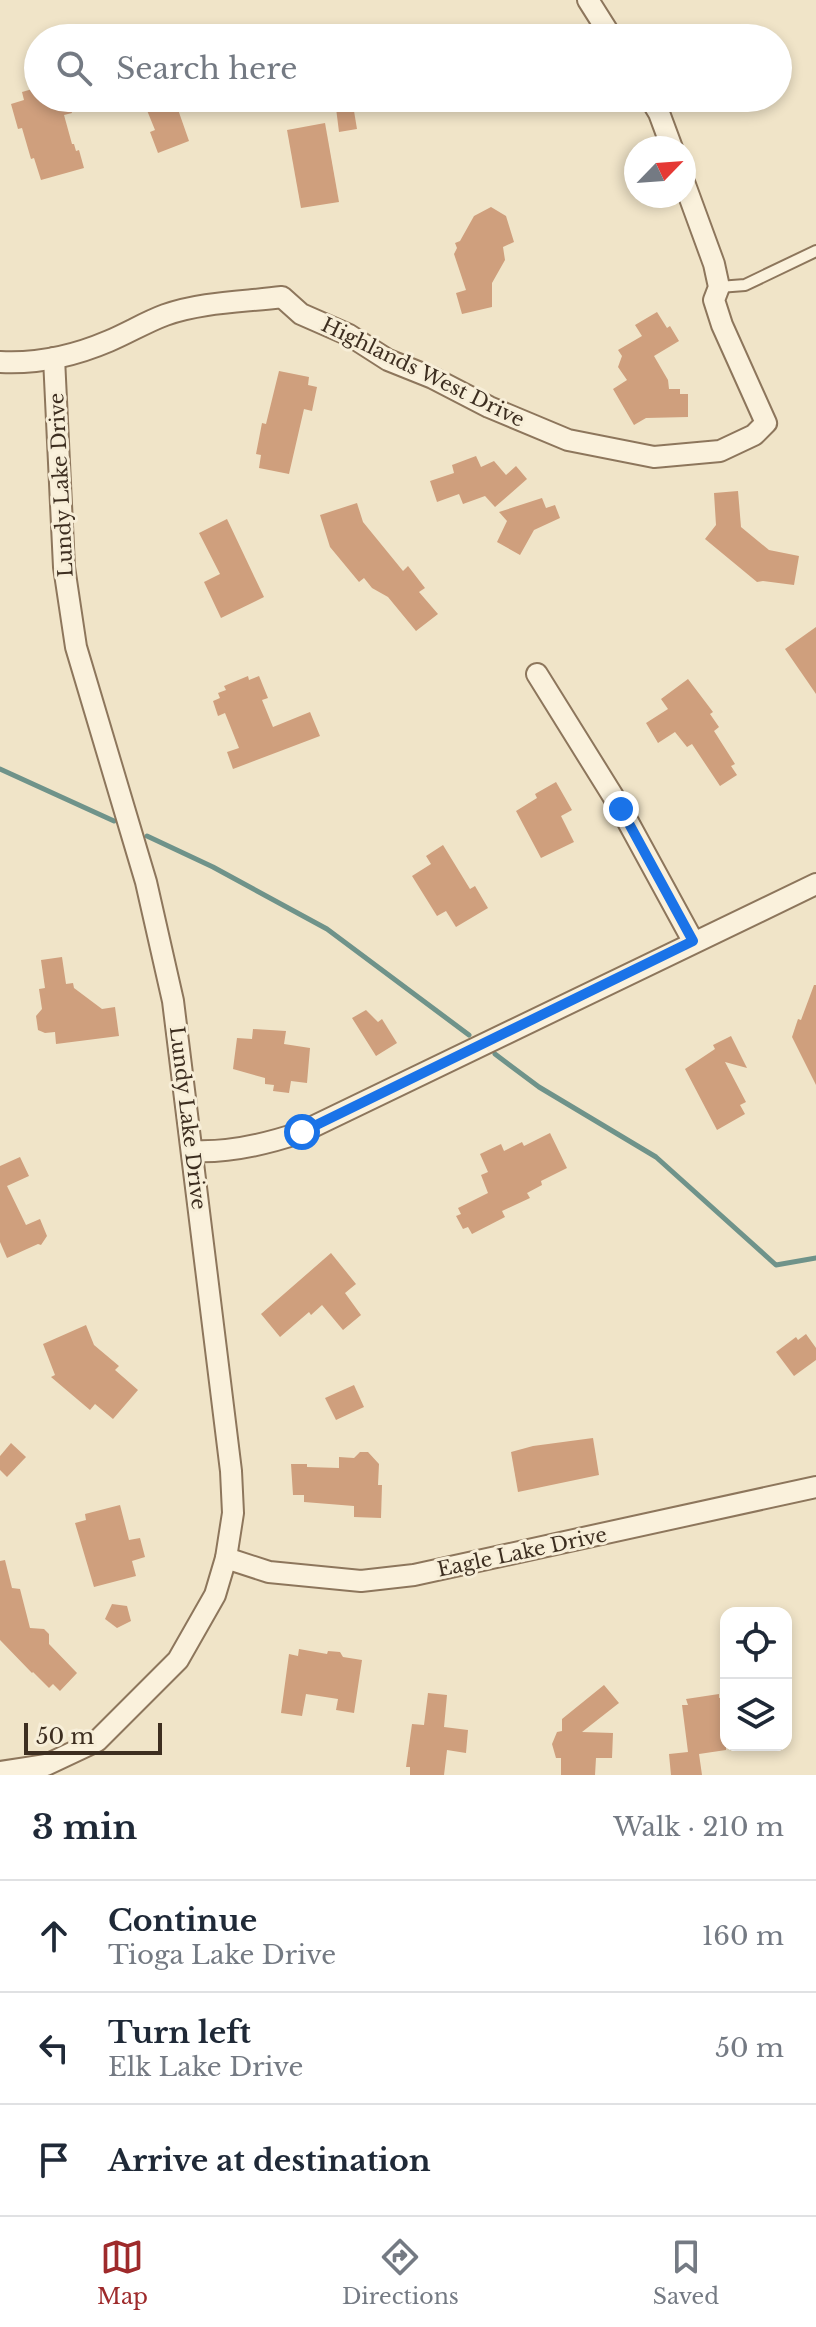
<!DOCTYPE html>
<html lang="en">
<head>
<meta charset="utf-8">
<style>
  body { margin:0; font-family:"Libre Baskerville",serif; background:#f6f6f7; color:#1f2937 }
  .controls { position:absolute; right:24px; bottom:24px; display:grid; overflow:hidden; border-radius:16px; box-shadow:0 4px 12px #0003 }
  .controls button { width:72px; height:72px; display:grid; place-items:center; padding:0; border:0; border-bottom:2px solid #e0e1e3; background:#fff; color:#1f2937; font:40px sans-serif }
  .compass { position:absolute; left:624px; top:136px; width:72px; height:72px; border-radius:50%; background:#fff; box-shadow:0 4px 12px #0003; rotate:65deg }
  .scale { position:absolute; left:24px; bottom:20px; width:138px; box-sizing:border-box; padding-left:8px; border:4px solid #3d2e20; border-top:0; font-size:22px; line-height:28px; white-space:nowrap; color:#3d2e20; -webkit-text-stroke:6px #f7eed8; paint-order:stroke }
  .stop { position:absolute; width:24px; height:24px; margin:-18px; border:6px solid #1a73e8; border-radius:50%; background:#fff }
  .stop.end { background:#1a73e8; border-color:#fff; box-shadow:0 2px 8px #0008 }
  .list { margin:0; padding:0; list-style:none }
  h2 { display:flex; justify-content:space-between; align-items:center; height:104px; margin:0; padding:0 32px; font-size:34px }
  h2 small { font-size:26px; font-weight:400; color:#747a83 }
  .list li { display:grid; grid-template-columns:52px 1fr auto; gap:24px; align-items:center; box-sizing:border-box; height:112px; padding:0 32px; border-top:2px solid #e0e1e3 }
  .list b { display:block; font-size:30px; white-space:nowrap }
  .list p { margin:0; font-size:26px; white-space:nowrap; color:#747a83 }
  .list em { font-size:26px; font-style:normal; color:#747a83 }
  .icon { flex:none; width:44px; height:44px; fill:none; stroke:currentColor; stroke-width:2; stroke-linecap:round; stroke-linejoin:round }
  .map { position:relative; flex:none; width:816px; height:1775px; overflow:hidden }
  .search { position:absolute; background:#fff; box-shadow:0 4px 12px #0003; left:24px; right:24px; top:24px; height:88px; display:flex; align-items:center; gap:20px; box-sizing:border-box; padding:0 28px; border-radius:44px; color:#747a83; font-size:30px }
  .sheet { height:440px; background:#fff }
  nav { display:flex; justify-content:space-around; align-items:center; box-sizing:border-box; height:112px; border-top:2px solid #e0e1e3; background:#fff; font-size:22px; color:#747a83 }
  nav a { display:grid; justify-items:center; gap:4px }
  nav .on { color:#9e2a2b }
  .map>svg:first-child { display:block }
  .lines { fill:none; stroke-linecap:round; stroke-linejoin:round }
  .stream { stroke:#6f938a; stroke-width:5 }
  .building { fill:#cf9f7d }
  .lane-casing { stroke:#8d765c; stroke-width:14 }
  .street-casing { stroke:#8d765c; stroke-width:24 }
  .lane { stroke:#faf1dc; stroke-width:10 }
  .street { stroke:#faf1dc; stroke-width:20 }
  .route { stroke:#1a73e8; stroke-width:10 }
  .labels { text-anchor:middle; stroke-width:6; stroke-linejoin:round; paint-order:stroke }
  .street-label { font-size:20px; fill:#3d2e20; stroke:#f7eed8 }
</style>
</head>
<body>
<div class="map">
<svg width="816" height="1775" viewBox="0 0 816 1775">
  <rect width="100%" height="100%" fill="#f0e4c8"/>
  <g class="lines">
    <g class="stream">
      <polyline points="0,769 114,821"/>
      <polyline points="147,836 213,867 327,929 469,1035"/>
      <polyline points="495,1054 539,1087 656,1157 776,1265 816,1258"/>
    </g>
  </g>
  <g class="building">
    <polygon points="36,88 38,98 68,98 72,113 64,115 72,144 74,144 76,151 79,150 84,168 41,180 34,158 31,159 22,128 18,129 11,104 24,100 22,92"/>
    <polygon points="142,98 174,98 189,141 158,153 150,132 155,130"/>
    <polygon points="353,105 357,129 339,132 336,108"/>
    <polygon points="325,123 339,202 301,208 287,130"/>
    <polygon points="491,207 506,216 514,242 503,247 505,260 492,283 492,307 462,314 456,293 466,290 454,254 457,248 455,243 460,241 474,216"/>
    <polygon points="657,312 667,328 670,326 679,341 654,356 668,380 669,389 680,389 680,394 688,394 688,417 646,418 634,425 613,389 627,380 618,367 622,356 618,350 642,336 635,325"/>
    <polygon points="279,371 309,377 308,385 317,387 312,411 304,409 289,474 259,468 261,455 256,454 262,423 266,424"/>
    <polygon points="476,456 481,467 494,461 506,475 516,466 527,479 495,507 485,496 463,504 459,494 437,502 430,481 454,473 452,465"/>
    <polygon points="738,491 741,527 769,550 799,556 794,585 763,581 757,582 705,539 716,525 714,493"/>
    <polygon points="542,498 546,508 555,505 560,518 534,530 520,555 497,542 507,521 499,512"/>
    <polygon points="357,503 363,522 403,571 408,566 425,588 419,592 438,614 416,631 388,597 372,588 364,578 359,582 330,547 320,515"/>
    <polygon points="227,519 264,597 221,618 204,582 220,574 199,533"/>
    <polygon points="816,627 816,694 785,649"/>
    <polygon points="248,676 249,680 259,676 268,698 262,700 273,727 310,712 320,736 233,769 227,752 239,748 225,713 218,716 213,701 220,698 218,693 226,690 224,686"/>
    <polygon points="688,679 713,712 710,714 719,727 714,731 735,764 731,766 737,775 720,786 692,744 687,747 675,732 658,743 646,723 668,709 661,699"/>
    <polygon points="556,782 572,810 561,816 574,842 541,858 516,811 537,798 535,794"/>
    <polygon points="443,845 470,889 475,886 488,908 456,927 446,911 437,916 412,876 431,864 426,856"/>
    <polygon points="62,957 66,984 73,983 74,988 102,1009 115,1007 119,1036 56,1044 55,1032 45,1033 38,1030 36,1016 42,1009 39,989 45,988 41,960"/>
    <polygon points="814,985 816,985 816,1085 792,1037 798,1019 801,1020"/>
    <polygon points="366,1010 378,1022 382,1019 397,1043 376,1056 352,1018"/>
    <polygon points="253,1029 286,1031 284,1044 310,1048 307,1083 291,1081 289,1093 273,1091 274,1085 265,1084 265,1078 233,1069 237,1038 252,1039"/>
    <polygon points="731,1036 747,1068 725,1062 746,1102 740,1105 745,1114 717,1130 685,1069 715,1049 713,1045"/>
    <polygon points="550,1133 567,1168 541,1181 542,1185 527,1193 530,1198 502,1211 505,1217 472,1234 468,1227 463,1229 456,1216 461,1214 458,1208 488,1193 481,1175 488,1172 480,1154 501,1144 504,1151 522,1142 524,1146"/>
    <polygon points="20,1157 29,1176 7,1186 26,1225 40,1219 47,1236 41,1245 38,1244 7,1258 0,1242 0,1166"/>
    <polygon points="331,1253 356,1284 345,1293 361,1315 343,1330 322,1305 311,1315 309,1312 280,1337 261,1314"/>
    <polygon points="86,1325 94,1345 119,1366 115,1370 138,1390 113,1419 95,1404 90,1410 51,1377 55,1375 43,1344"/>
    <polygon points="806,1334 816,1348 816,1360 794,1376 776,1352 796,1337 798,1340"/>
    <polygon points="354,1385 364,1407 336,1420 325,1398"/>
    <polygon points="593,1438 599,1475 518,1492 511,1452 533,1446"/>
    <polygon points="11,1443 26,1457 7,1477 0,1470 0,1456"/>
    <polygon points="360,1452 368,1452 379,1464 378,1485 382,1485 381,1518 354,1517 354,1506 304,1502 304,1495 293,1495 291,1464 307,1464 307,1467 339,1468 339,1457 354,1458"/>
    <polygon points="120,1505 129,1540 140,1538 145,1557 132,1561 136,1576 94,1587 75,1523 86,1520 85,1514"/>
    <polygon points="5,1560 12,1588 20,1589 30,1628 44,1629 49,1634 49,1644 77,1673 60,1691 53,1684 49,1688 33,1672 32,1673 0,1640 0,1561"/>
    <polygon points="112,1604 127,1606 131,1621 117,1628 105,1619"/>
    <polygon points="299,1649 327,1654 328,1651 340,1652 343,1657 362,1660 354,1713 336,1710 338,1699 306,1694 302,1716 281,1713 289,1654 298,1656"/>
    <polygon points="604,1685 619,1703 582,1732 613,1733 612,1758 596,1758 595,1775 561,1775 561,1758 556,1758 552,1744 557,1732 562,1731 562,1719"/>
    <polygon points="428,1693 447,1695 444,1727 468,1730 466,1753 447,1750 444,1775 410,1775 410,1767 406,1767 412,1724 424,1725"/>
    <polygon points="719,1694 719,1698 726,1697 726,1750 699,1754 702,1775 671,1775 669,1754 688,1752 682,1705 688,1705 686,1699"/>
  </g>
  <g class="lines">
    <g class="lane-casing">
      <polyline id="lane" points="719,287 745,285 816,251"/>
    </g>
    <g class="street-casing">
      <g id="street">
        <polyline points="588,0 612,38"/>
        <polyline points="650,98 659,113 672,148"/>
        <path d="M0 362C37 364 74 356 109 341 128 333 146 322 165 315 202 302 243 302 282 297L301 314 349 335 388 360 433 378 489 407 568 440 654 457 720 451 754 435 766 423 722 325 714 300 719 287 714 264 684 182"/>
        <polyline points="537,674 621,809 693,941"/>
        <path d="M192 1151C230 1153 267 1144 302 1132L816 884"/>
        <polyline points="226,1558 269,1572 361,1581 414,1575 816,1487"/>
        <polyline points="0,1772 46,1765 97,1741 178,1660 215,1595 226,1558 233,1513 231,1471 173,1001 146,882 76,647 64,567 54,358"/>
      </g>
    </g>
    <use href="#lane" class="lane"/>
    <use href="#street" class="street"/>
  </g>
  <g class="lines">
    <polyline class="route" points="302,1132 693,941 621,809"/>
  </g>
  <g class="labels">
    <g class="street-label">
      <text transform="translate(423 372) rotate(26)" y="7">Highlands West Drive</text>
      <text transform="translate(61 485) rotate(-93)" y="7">Lundy Lake Drive</text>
      <text transform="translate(188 1118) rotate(83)" y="7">Lundy Lake Drive</text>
      <text transform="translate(522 1552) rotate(-12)" y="7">Eagle Lake Drive</text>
    </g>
  </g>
</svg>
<div class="controls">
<button><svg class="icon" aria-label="locate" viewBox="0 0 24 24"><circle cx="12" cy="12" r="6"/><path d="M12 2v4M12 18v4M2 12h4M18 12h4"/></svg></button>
<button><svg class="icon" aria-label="layers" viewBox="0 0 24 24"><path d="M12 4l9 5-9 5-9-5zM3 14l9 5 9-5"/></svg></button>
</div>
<svg class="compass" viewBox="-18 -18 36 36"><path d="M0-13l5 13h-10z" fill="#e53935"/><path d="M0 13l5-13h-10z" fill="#747a83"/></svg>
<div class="scale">50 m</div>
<div class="stop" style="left:302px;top:1132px"></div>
<div class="stop end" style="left:621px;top:809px"></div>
<div class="search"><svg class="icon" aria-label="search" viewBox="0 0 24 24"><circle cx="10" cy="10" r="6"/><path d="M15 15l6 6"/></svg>Search here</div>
</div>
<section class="sheet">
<h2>3 min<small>Walk · 210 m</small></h2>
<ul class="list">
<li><svg class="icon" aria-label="ahead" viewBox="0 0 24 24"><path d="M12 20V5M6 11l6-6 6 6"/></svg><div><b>Continue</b><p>Tioga Lake Drive</p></div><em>160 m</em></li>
<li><svg class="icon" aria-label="left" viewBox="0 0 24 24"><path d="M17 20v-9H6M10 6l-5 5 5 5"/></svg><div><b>Turn left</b><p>Elk Lake Drive</p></div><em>50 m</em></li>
<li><svg class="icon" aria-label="arrive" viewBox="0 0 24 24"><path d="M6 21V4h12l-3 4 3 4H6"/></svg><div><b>Arrive at destination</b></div></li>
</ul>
</section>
<nav>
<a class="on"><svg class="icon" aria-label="map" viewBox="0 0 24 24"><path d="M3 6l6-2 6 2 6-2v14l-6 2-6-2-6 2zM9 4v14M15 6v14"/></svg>Map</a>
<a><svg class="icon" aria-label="directions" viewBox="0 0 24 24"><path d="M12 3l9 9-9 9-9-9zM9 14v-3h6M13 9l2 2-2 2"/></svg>Directions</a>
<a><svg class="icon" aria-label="saved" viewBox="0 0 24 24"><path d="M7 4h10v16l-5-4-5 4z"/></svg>Saved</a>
</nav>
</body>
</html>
